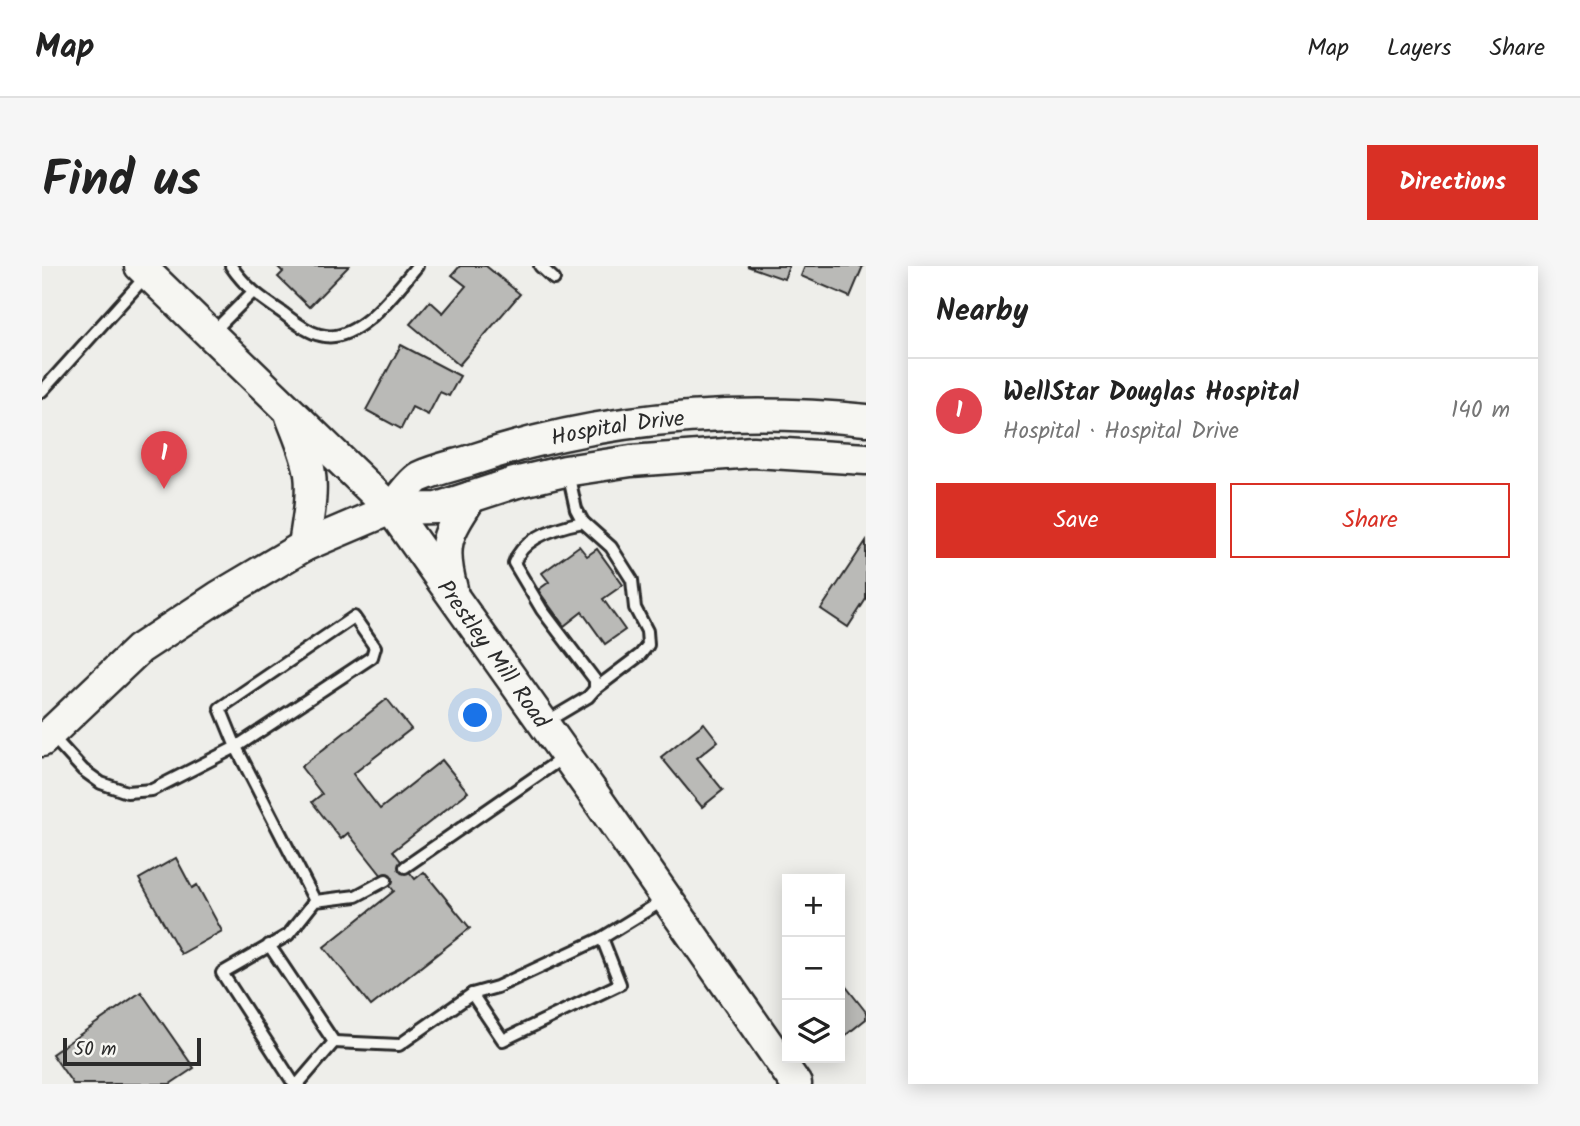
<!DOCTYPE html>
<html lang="en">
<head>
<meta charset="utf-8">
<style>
  body { margin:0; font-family:Kalam,sans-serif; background:#f6f6f6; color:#222 }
  .controls { position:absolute; right:21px; bottom:21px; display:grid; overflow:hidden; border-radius:0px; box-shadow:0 4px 18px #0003 }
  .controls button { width:63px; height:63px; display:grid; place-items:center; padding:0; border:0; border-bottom:2px solid #e0e0e0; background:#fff; color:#222; font:35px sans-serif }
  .scale { position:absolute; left:21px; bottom:18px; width:138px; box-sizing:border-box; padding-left:7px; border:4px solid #2b2b2b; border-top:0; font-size:19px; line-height:24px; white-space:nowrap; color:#2b2b2b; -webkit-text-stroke:5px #f6f6f2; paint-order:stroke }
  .you { position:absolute; left:434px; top:450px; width:24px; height:24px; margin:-18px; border:5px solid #fff; border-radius:50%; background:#1a73e8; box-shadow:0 0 0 10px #1a73e833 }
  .badge { display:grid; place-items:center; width:46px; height:46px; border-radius:50%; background:#d93025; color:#fff; font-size:23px; font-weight:700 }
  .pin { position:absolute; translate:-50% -58px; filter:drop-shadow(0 2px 4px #0008) }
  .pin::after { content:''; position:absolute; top:37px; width:24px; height:21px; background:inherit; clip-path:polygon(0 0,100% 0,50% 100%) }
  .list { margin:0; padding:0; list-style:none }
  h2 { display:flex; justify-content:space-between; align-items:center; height:91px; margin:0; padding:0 28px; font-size:30px }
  h2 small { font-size:23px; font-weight:400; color:#767676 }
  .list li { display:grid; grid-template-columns:46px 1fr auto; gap:21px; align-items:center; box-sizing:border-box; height:105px; padding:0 28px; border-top:2px solid #e0e0e0 }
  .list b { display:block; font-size:26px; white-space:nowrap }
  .list p { margin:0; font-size:23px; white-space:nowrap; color:#767676 }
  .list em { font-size:23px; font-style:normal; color:#767676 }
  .actions { display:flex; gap:14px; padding:21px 28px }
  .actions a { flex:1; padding:16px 0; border:2px solid #d93025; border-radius:0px; text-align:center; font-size:24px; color:#d93025 }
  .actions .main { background:#d93025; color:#fff }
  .icon { flex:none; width:38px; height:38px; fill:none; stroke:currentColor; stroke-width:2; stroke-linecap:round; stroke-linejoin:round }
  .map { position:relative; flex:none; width:824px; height:818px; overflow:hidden; border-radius:0px }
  header { display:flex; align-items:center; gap:42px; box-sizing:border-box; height:98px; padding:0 35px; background:#fff; border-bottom:2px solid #e0e0e0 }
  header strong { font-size:33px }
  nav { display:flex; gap:38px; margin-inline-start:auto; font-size:24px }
  .intro { display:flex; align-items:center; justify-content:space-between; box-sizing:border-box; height:168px; padding:0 42px }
  h1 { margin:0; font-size:49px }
  .button { padding:18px 32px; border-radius:0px; background:#d93025; color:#fff; font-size:24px; font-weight:700 }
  main { display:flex; gap:42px; padding:0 42px }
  aside { flex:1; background:#fff; border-radius:0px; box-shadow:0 4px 18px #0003 }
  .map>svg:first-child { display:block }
  .building { fill:#babab7; stroke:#2b2b2b; stroke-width:2 }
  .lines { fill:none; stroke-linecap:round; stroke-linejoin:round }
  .lane-casing { stroke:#2b2b2b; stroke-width:16 }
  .secondary-casing { stroke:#2b2b2b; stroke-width:35 }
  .lane { stroke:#f6f6f2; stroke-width:10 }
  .secondary { stroke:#f6f6f2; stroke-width:30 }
  .labels { text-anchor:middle; stroke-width:5; stroke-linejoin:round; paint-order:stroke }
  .street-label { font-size:23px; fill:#2b2b2b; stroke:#f6f6f2 }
</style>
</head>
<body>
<header>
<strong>Map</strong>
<nav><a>Map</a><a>Layers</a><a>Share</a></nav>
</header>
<div class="intro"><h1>Find us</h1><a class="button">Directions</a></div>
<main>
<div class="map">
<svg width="824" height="818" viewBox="0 0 824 818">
  <rect width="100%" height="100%" fill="#eeeeea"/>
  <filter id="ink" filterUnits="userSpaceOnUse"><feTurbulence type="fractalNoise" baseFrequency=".0143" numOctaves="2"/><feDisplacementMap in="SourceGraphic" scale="14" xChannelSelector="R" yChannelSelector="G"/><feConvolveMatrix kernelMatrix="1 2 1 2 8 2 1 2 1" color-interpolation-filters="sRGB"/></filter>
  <g filter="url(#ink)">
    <g class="building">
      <polygon points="235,0 307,0 267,41 236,11 241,6"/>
      <polygon points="418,0 444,0 478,28 417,99 368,58 388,35 401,47 424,20 410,9"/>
      <polygon points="705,0 747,0 742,13"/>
      <polygon points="763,0 821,0 808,31 759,10"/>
      <polygon points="359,79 418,110 407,130 398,126 386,149 370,141 359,163 324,144"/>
      <polygon points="824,275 824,333 806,361 779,343"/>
      <polygon points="537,280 545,290 555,283 581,319 561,333 583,364 563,378 540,346 522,360 496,324 507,316 500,307"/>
      <polygon points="345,433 369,463 311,508 338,543 400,494 426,526 351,585 373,613 382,606 428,662 329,740 282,681 352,625 306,567 299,573 270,536 280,528 259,501"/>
      <polygon points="662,457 676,475 655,492 681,524 660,541 619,491"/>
      <polygon points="134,592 150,622 155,619 180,665 139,688 97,613"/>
      <polygon points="798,713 824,746 824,753 804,769 798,761"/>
      <polygon points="99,726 152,802 128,818 31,818 10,788"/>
    </g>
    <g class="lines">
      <g class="lane-casing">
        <g id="lane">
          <path d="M189 0C204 22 219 32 241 47 251 55 265 66 278 69 315 80 354 25 375 0"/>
          <polyline points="498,0 512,13"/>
          <polyline points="171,66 210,27"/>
          <polyline points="0,125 104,10"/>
          <polyline points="541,256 569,281 590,314 593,342 605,365 606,379 598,389 553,423"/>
          <path d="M504 456 546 431 553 423V414L500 344 472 297C481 271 515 261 541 256L534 243 526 207"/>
          <polyline points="10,470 41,504 59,517 85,526 110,524 194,481 330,391 333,381 312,351 178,442 194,481 273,635"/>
          <polyline points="363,601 522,491"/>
          <polyline points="227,679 292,776 256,818"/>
          <polyline points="430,728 461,774 578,718 560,672"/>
          <polyline points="292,776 357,779 430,728 455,721 560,672 622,634"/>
          <polyline points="252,818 180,707 246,669 273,635 314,630 344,614"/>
        </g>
      </g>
      <g class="secondary-casing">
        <g id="secondary">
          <path id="s1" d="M98 0 349 243 551 527 754 818"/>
          <path d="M249 150C256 169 265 188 268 208 271 231 265 257 262 280"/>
          <path id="s2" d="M349 243C357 234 367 217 377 211 394 203 415 199 433 193 559 151 692 141 824 154"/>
          <path d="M410 323C398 278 405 268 429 231"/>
          <polyline points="0,475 97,383 176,331 262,280 349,243 395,242 472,217 523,205 589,195 711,186 824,193"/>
        </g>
      </g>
      <use href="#lane" class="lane"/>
      <use href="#secondary" class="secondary"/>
    </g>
  </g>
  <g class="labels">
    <g class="street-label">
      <text dy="8" stroke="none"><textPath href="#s2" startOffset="248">Hospital Drive</textPath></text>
      <text dy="8" stroke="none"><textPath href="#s1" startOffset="527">Prestley Mill Road</textPath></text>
    </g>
  </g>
</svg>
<div class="controls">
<button>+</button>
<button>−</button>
<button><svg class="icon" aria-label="layers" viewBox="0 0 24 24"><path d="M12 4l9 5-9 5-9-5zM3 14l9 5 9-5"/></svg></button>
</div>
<div class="scale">50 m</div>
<div class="you"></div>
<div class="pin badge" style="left:122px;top:223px;background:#e0444e">1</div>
</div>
<aside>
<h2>Nearby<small></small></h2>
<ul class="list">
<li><span class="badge" style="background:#e0444e">1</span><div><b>WellStar Douglas Hospital</b><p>Hospital · Hospital Drive</p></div><em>140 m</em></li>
</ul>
<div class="actions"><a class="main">Save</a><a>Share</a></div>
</aside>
</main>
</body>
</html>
